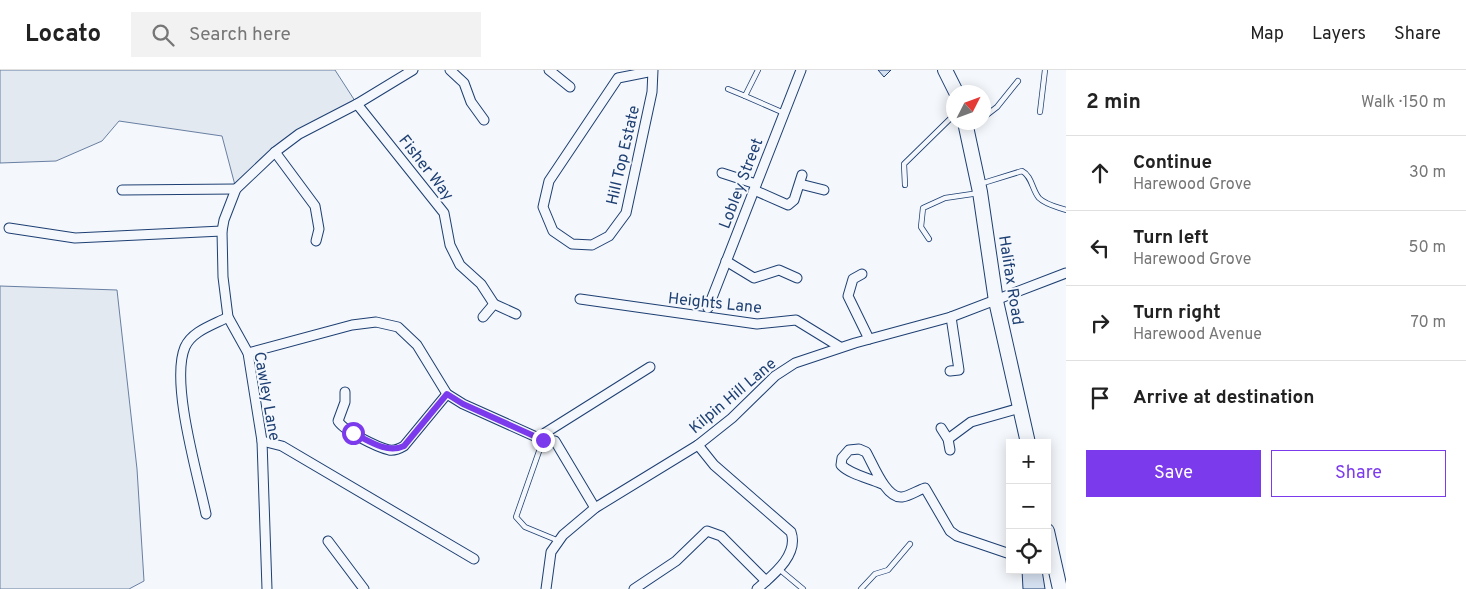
<!DOCTYPE html>
<html lang="en">
<head>
<meta charset="utf-8">
<style>
  body { margin:0; font-family:Overpass,sans-serif; background:#f2f2f2; color:#222 }
  .controls { position:absolute; right:15px; bottom:15px; display:grid; overflow:hidden; border-radius:0px; box-shadow:0 2px 12px #0003 }
  .controls button { width:45px; height:45px; display:grid; place-items:center; padding:0; border:0; border-bottom:1px solid #e0e0e0; background:#fff; color:#222; font:25px sans-serif }
  .compass { position:absolute; left:946px; top:15px; width:45px; height:45px; border-radius:50%; background:#fff; box-shadow:0 2px 12px #0003; rotate:48deg }
  .stop { position:absolute; width:15px; height:15px; margin:-11px; border:4px solid #7c3aed; border-radius:50%; background:#fff }
  .stop.end { background:#7c3aed; border-color:#fff; box-shadow:0 1px 5px #0008 }
  .list { margin:0; padding:0; list-style:none }
  h2 { display:flex; justify-content:space-between; align-items:center; height:65px; margin:0; padding:0 20px; font-size:21px }
  h2 small { font-size:16px; font-weight:400; color:#767676 }
  .list li { display:grid; grid-template-columns:32px 1fr auto; gap:15px; align-items:center; box-sizing:border-box; height:75px; padding:0 20px; border-top:1px solid #e0e0e0 }
  .list b { display:block; font-size:19px; white-space:nowrap }
  .list p { margin:0; font-size:16px; white-space:nowrap; color:#767676 }
  .list em { font-size:16px; font-style:normal; color:#767676 }
  .actions { display:flex; gap:10px; padding:15px 20px }
  .actions a { flex:1; padding:11px 0; border:1px solid #7c3aed; border-radius:0px; text-align:center; font-size:18px; color:#7c3aed }
  .actions .main { background:#7c3aed; color:#fff }
  .icon { flex:none; width:28px; height:28px; fill:none; stroke:currentColor; stroke-width:2; stroke-linecap:round; stroke-linejoin:round }
  .map { position:relative; flex:none; width:1066px; height:519px; overflow:hidden }
  header { display:flex; align-items:center; gap:30px; box-sizing:border-box; height:70px; padding:0 25px; background:#fff; border-bottom:1px solid #e0e0e0 }
  header strong { font-size:24px }
  nav { display:flex; gap:28px; margin-inline-start:auto; font-size:18px }
  .search { width:350px; height:45px; background:#f2f2f2; display:flex; align-items:center; gap:12px; box-sizing:border-box; padding:0 18px; border-radius:0px; color:#767676; font-size:19px }
  main { display:flex }
  aside { flex:1; background:#fff }
  .map>svg:first-child { display:block }
  .green { fill:#e3e9f0; stroke:#687fa3 }
  .building { fill:#d5e0f0; stroke:#1d3f73 }
  .lines { fill:none; stroke-linecap:round; stroke-linejoin:round }
  .service-casing { stroke:#1d3f73; stroke-width:6 }
  .minor-casing { stroke:#1d3f73; stroke-width:11 }
  .primary-casing { stroke:#1d3f73; stroke-width:16 }
  .service { stroke:#f4f7fb; stroke-width:4.5 }
  .minor { stroke:#f4f7fb; stroke-width:9 }
  .primary { stroke:#f4f7fb; stroke-width:14 }
  .route { stroke:#7c3aed; stroke-width:6 }
  .labels { text-anchor:middle; stroke-width:4; stroke-linejoin:round; paint-order:stroke }
  .street-label { font-size:16px; fill:#1d3f73; stroke:#f4f7fb }
</style>
</head>
<body>
<header>
<strong>Locato</strong>
<div class="search"><svg class="icon" aria-label="search" viewBox="0 0 24 24"><circle cx="10" cy="10" r="6"/><path d="M15 15l6 6"/></svg>Search here</div>
<nav><a>Map</a><a>Layers</a><a>Share</a></nav>
</header>
<main>
<div class="map">
<svg width="1066" height="519" viewBox="0 0 1066 519">
  <rect width="100%" height="100%" fill="#f4f7fb"/>
  <g class="green">
    <polygon points="0,0 335,0 357,34 299,64 236,119 222,66 119,51 102,71 56,91 0,93"/>
    <polygon points="0,216 117,220 137,399 144,511 129,519 0,519"/>
  </g>
  <g class="building">
    <polygon points="878,0 891,0 884,7"/>
    <polygon points="1022,500 1042,500 1045,519 1023,519"/>
  </g>
  <g class="lines">
    <g class="service-casing">
      <g id="service">
        <polyline points="758,0 745,26 784,43"/>
        <polyline points="728,19 745,26"/>
        <polyline points="1040,42 1045,0"/>
        <polyline points="984,47 997,37 1018,11"/>
        <polyline points="968,59 977,52"/>
        <path d="M980 114 1022 101C1032 106 1032 120 1039 128 1046 135 1058 137 1066 140"/>
        <polyline points="905,115 904,94 954,45"/>
        <polyline points="929,169 921,157 923,138 945,128 979,123"/>
        <polyline points="543,370 516,447 525,457 559,471"/>
        <polyline points="779,499 803,519"/>
        <polyline points="861,519 875,504 888,500 910,474"/>
      </g>
    </g>
    <g class="minor-casing">
      <g id="minor">
        <polyline points="450,0 464,13 471,32 484,50"/>
        <polyline points="549,0 570,17"/>
        <polyline points="653,1 618,8 549,111 543,137 553,161 572,174 592,175 609,166 626,143 652,22 653,0"/>
        <polyline points="357,34 444,143 450,175 460,195 481,214 494,234"/>
        <polyline points="275,82 315,136 319,159 316,171"/>
        <polyline points="722,103 756,114"/>
        <polyline points="800,114 824,120"/>
        <polyline points="122,120 236,119"/>
        <polyline points="754,120 788,135 794,130 802,105"/>
        <polyline points="9,158 75,168 222,161"/>
        <polyline points="726,191 754,208 779,200 797,208"/>
        <polyline points="862,204 853,209 848,226 869,269"/>
        <polyline points="580,229 757,254 796,250 840,277"/>
        <polyline points="708,238 801,0"/>
        <polyline points="483,247 494,234 516,244"/>
        <polyline points="248,283 352,255 376,252 398,257 417,275 447,324 463,334 543,370 555,371 595,438"/>
        <polyline points="950,301 959,300 951,247"/>
        <path d="M345 322V332L338 351C344 361 377 377 389 380 395 381 399 379 404 376L447 324"/>
        <polyline points="941,358 948,369 950,380"/>
        <polyline points="948,369 971,352 1020,338"/>
        <polyline points="543,370 545,363 650,297"/>
        <polyline points="262,371 282,376 474,489"/>
        <path d="M698 375 714 395 791 462C799 485 773 505 757 519"/>
        <path d="M882 414C869 408 851 405 841 395L842 388 849 380 859 379 866 382C873 394 886 429 902 427 910 426 918 420 925 418L950 461 957 466 1010 484"/>
        <path d="M206 444C198 406 170 312 185 277 192 261 213 255 228 247"/>
        <polyline points="328,471 364,519"/>
        <polyline points="267,519 262,371 248,283 228,247 223,207 222,161 224,150 236,119 275,82 299,64 357,34 413,0"/>
        <polyline points="546,519 551,482 563,465 595,438 698,375 732,348 775,306 795,293 855,273 951,247 1066,203"/>
        <polyline points="634,519 676,491 707,461 721,466 766,511"/>
      </g>
    </g>
    <g class="primary-casing">
      <g id="primary">
        <polyline points="945,0 956,22"/>
        <polyline points="965,52 980,122 996,231 1028,373"/>
        <polyline points="1047,461 1060,519"/>
      </g>
    </g>
    <use href="#service" class="service"/>
    <use href="#minor" class="minor"/>
    <use href="#primary" class="primary"/>
  </g>
  <g class="lines">
    <path class="route" d="M353 363C369 371 387 384 404 376L447 324 463 334 543 370"/>
  </g>
  <g class="labels">
    <g class="street-label">
      <text transform="translate(622 85) rotate(-77)" y="6">Hill Top Estate</text>
      <text transform="translate(427 97) rotate(52)" y="6">Fisher Way</text>
      <text transform="translate(740 113) rotate(-69)" y="6">Lobley Street</text>
      <text transform="translate(1012 210) rotate(81)" y="6">Halifax Road</text>
      <text transform="translate(715 232) rotate(6)" y="6">Heights Lane</text>
      <text transform="translate(732 325) rotate(-40)" y="6">Kilpin Hill Lane</text>
      <text transform="translate(268 326) rotate(80)" y="6">Cawley Lane</text>
    </g>
  </g>
</svg>
<div class="controls">
<button>+</button>
<button>−</button>
<button><svg class="icon" aria-label="locate" viewBox="0 0 24 24"><circle cx="12" cy="12" r="6"/><path d="M12 2v4M12 18v4M2 12h4M18 12h4"/></svg></button>
</div>
<svg class="compass" viewBox="-18 -18 36 36"><path d="M0-13l5 13h-10z" fill="#e53935"/><path d="M0 13l5-13h-10z" fill="#767676"/></svg>
<div class="stop" style="left:353px;top:363px"></div>
<div class="stop end" style="left:543px;top:370px"></div>
</div>
<aside>
<h2>2 min<small>Walk · 150 m</small></h2>
<ul class="list">
<li><svg class="icon" aria-label="ahead" viewBox="0 0 24 24"><path d="M12 20V5M6 11l6-6 6 6"/></svg><div><b>Continue</b><p>Harewood Grove</p></div><em>30 m</em></li>
<li><svg class="icon" aria-label="left" viewBox="0 0 24 24"><path d="M17 20v-9H6M10 6l-5 5 5 5"/></svg><div><b>Turn left</b><p>Harewood Grove</p></div><em>50 m</em></li>
<li><svg class="icon" aria-label="right" viewBox="0 0 24 24"><path d="M7 20v-9h11M14 6l5 5-5 5"/></svg><div><b>Turn right</b><p>Harewood Avenue</p></div><em>70 m</em></li>
<li><svg class="icon" aria-label="arrive" viewBox="0 0 24 24"><path d="M6 21V4h12l-3 4 3 4H6"/></svg><div><b>Arrive at destination</b></div></li>
</ul>
<div class="actions"><a class="main">Save</a><a>Share</a></div>
</aside>
</main>
</body>
</html>
